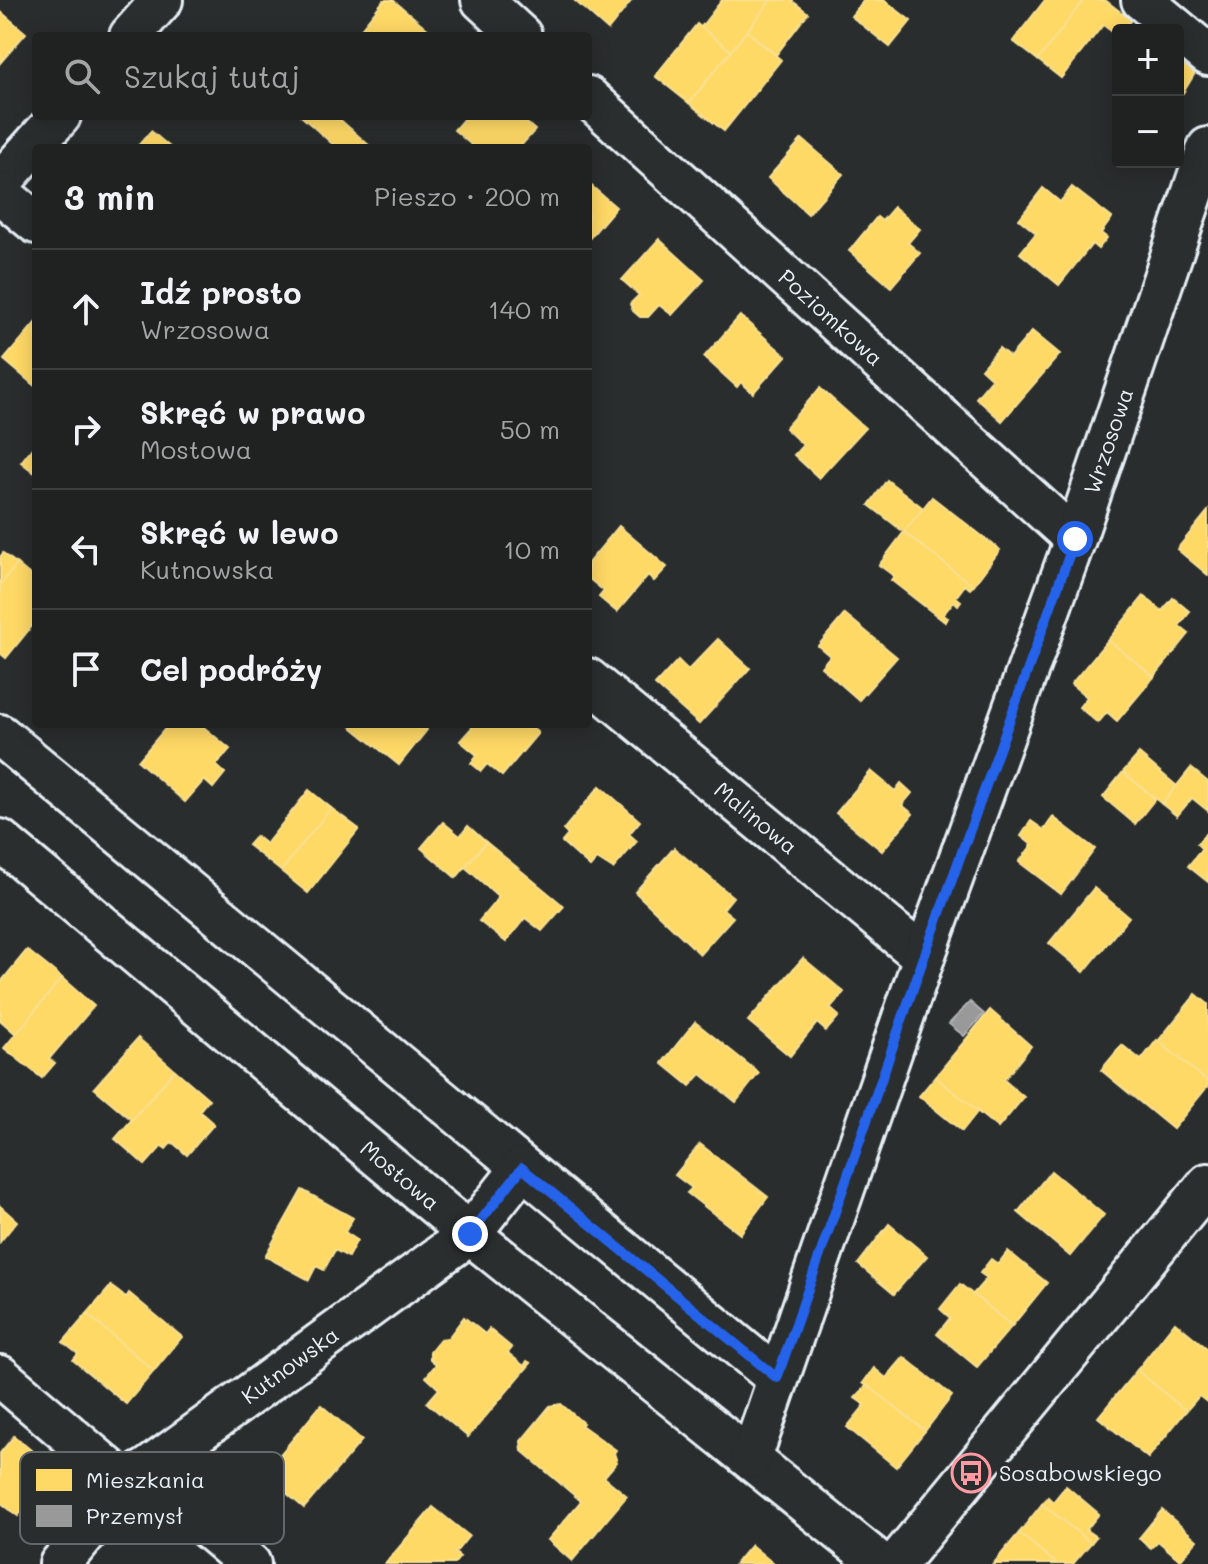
<!DOCTYPE html>
<html lang="pl">
<head>
<meta charset="utf-8">
<style>
  body { margin:0; font-family:Mali,sans-serif; background:#2d2f2f; color:#f1f3f6 }
  .controls { position:absolute; right:24px; top:24px; display:grid; overflow:hidden; border-radius:8px; box-shadow:0 4px 20px #0003 }
  .controls button { width:72px; height:72px; display:grid; place-items:center; padding:0; border:0; border-bottom:2px solid #3d3f40; background:#202222; color:#f1f3f6; font:40px sans-serif }
  .stop { position:absolute; width:24px; height:24px; margin:-18px; border:6px solid #2563eb; border-radius:50%; background:#fff }
  .stop.end { background:#2563eb; border-color:#fff; box-shadow:0 2px 8px #0008 }
  .list { margin:0; padding:0; list-style:none }
  h2 { display:flex; justify-content:space-between; align-items:center; height:104px; margin:0; padding:0 32px; font-size:34px }
  h2 small { font-size:26px; font-weight:400; color:#a2a4a5 }
  .list li { display:grid; grid-template-columns:52px 1fr auto; gap:24px; align-items:center; box-sizing:border-box; height:120px; padding:0 32px; border-top:2px solid #3d3f40 }
  .list b { display:block; font-size:30px; white-space:nowrap }
  .list p { margin:0; font-size:26px; white-space:nowrap; color:#a2a4a5 }
  .list em { font-size:26px; font-style:normal; color:#a2a4a5 }
  .icon { flex:none; width:44px; height:44px; fill:none; stroke:currentColor; stroke-width:2; stroke-linecap:round; stroke-linejoin:round }
  .map { position:relative; flex:none; width:1208px; height:1564px; overflow:hidden }
  .search { position:absolute; background:#202222; box-shadow:0 4px 20px #0003; left:32px; top:32px; width:560px; height:88px; display:flex; align-items:center; gap:20px; box-sizing:border-box; padding:0 28px; border-radius:8px; color:#a2a4a5; font-size:30px }
  .panel { position:absolute; background:#202222; box-shadow:0 4px 20px #0003; left:32px; top:144px; width:560px; height:584px; border-radius:8px }
  .map>svg:first-child { display:block }
  .homes { fill:#ffd966; stroke:#f8e092; stroke-width:2 }
  .industry { fill:#999; stroke:#b1b3b6; stroke-width:2 }
  .lines { fill:none; stroke-linecap:round; stroke-linejoin:round }
  .street-casing { stroke:#e8f1f8; stroke-width:46 }
  .street { stroke:#2a2d2e; stroke-width:40 }
  .route { stroke:#2563eb; stroke-width:10 }
  .labels { text-anchor:middle; stroke-width:8; stroke-linejoin:round; paint-order:stroke }
  .street-label { font-size:22px; fill:#e8f1f8; stroke:#2a2d2e }
  .poi-label { font-size:22px; fill:#e8f1f8; stroke:#2a2d2e; text-anchor:start }
  .key { fill:#2a2d2e; stroke:#63686b; stroke-width:2 }
  .key-label { font-size:22px; fill:#e8f1f8 }
</style>
</head>
<body>
<div class="map">
<svg width="1208" height="1564" viewBox="0 0 1208 1564">
  <rect width="100%" height="100%" fill="#2a2d2e"/>
  <filter id="ink" filterUnits="userSpaceOnUse"><feTurbulence type="fractalNoise" baseFrequency=".0125" numOctaves="2"/><feDisplacementMap in="SourceGraphic" scale="16" xChannelSelector="R" yChannelSelector="G"/><feConvolveMatrix kernelMatrix="1 2 1 2 8 2 1 2 1" color-interpolation-filters="sRGB"/></filter>
  <g filter="url(#ink)">
    <g class="homes">
      <polygon points="384,0 393,0 436,36 355,36"/>
      <polygon points="574,0 632,0 608,30"/>
      <polygon points="722,0 771,0 731,51 701,27"/>
      <polygon points="771,0 791,0 808,13 776,55 747,31"/>
      <polygon points="864,0 884,0 911,21 890,47 851,16"/>
      <polygon points="1045,0 1084,0 1038,60 1013,41"/>
      <polygon points="1084,0 1105,0 1131,20 1123,30 1118,30 1118,36 1103,25 1061,78 1038,60"/>
      <polygon points="0,11 26,33 0,63"/>
      <polygon points="697,24 731,51 689,103 655,76"/>
      <polygon points="747,31 781,60 724,131 689,103"/>
      <polygon points="1178,62 1195,73 1183,93 1178,90"/>
      <polygon points="301,116 336,116 371,147 337,148"/>
      <polygon points="466,116 519,116 535,130 519,148 475,148 454,130"/>
      <polygon points="151,131 171,148 136,148"/>
      <polygon points="802,139 843,174 808,214 768,178"/>
      <polygon points="588,183 616,207 588,240"/>
      <polygon points="1072,187 1112,218 1101,233 1107,238 1098,249 1092,244 1059,285 1020,253 1036,233 1019,219 1043,188 1060,202"/>
      <polygon points="894,207 920,229 908,243 920,253 891,287 849,251 877,217 882,221"/>
      <polygon points="659,239 704,280 672,315 659,305 648,317 640,317 633,311 630,304 639,295 622,280"/>
      <polygon points="740,316 786,356 753,393 741,382 737,387 704,357"/>
      <polygon points="36,322 36,387 4,360"/>
      <polygon points="1032,331 1060,354 1002,421 976,398 992,379 981,369 999,348 1010,357"/>
      <polygon points="820,388 865,428 819,478 794,455 803,445 785,428"/>
      <polygon points="36,443 36,474 21,462"/>
      <polygon points="887,480 923,508 904,532 869,505"/>
      <polygon points="932,497 1000,550 973,586 904,532"/>
      <polygon points="1208,511 1208,575 1177,549"/>
      <polygon points="619,526 667,567 654,581 648,575 617,612 599,597 604,591 588,578 588,563"/>
      <polygon points="904,532 973,586 970,589 965,585 956,597 961,601 958,605 954,601 943,615 948,618 945,622 891,580 894,576 879,565"/>
      <polygon points="3,553 17,564 0,585 0,557"/>
      <polygon points="17,564 36,580 30,589 36,595 36,621 6,658 0,653 0,585"/>
      <polygon points="1144,596 1162,611 1173,598 1190,612 1179,626 1189,634 1154,677 1108,640"/>
      <polygon points="845,614 897,657 859,700 821,667 830,656 818,646"/>
      <polygon points="718,639 750,668 699,724 655,685 678,660 688,670"/>
      <polygon points="1108,640 1154,677 1117,721 1107,712 1098,723 1079,707 1087,697 1071,684"/>
      <polygon points="169,724 200,724 230,749 216,765 225,773 213,788 204,780 185,802 138,761"/>
      <polygon points="348,724 420,724 427,730 399,765"/>
      <polygon points="475,724 528,724 538,733 502,776 487,764 481,771 471,763 477,755 460,741"/>
      <polygon points="1139,754 1177,786 1162,804 1123,772"/>
      <polygon points="1191,768 1208,782 1208,811 1192,798 1177,816 1162,804"/>
      <polygon points="871,771 895,791 901,783 912,793 902,805 913,814 882,851 836,813"/>
      <polygon points="1123,772 1155,799 1135,824 1103,797"/>
      <polygon points="600,786 640,821 629,834 637,841 613,869 597,859 590,867 562,842 568,835 563,830"/>
      <polygon points="309,790 331,808 281,871 248,845 256,836 266,844"/>
      <polygon points="331,808 359,829 308,893 281,871"/>
      <polygon points="1053,817 1095,849 1061,894 1019,862 1032,845 1021,836 1031,821 1044,830"/>
      <polygon points="443,822 460,836 468,826 486,842 456,878 421,848"/>
      <polygon points="1206,833 1208,835 1208,882 1188,866 1202,849 1197,844"/>
      <polygon points="486,842 564,906 542,931 525,918 506,942 479,921 499,897 465,867"/>
      <polygon points="674,848 733,897 723,909 733,917 700,954 635,892"/>
      <polygon points="1094,888 1129,917 1084,972 1049,943"/>
      <polygon points="27,950 62,978 16,1034 0,1020 0,983"/>
      <polygon points="803,958 844,992 830,1008 839,1016 826,1031 817,1023 790,1056 748,1021"/>
      <polygon points="62,978 94,1006 49,1059 55,1063 42,1078 4,1048"/>
      <polygon points="1196,994 1208,1004 1208,1082 1158,1041"/>
      <polygon points="990,1010 1031,1046 1004,1080 1024,1097 998,1128 935,1077"/>
      <polygon points="695,1022 759,1073 736,1102 701,1074 690,1086 662,1063"/>
      <polygon points="138,1038 175,1070 132,1120 94,1088"/>
      <polygon points="1157,1040 1208,1082 1208,1086 1173,1129 1101,1070 1122,1045 1141,1060"/>
      <polygon points="175,1070 209,1099 199,1111 214,1124 187,1155 172,1142 166,1149 162,1146 145,1165 115,1139"/>
      <polygon points="935,1077 978,1111 962,1131 919,1096"/>
      <polygon points="700,1144 768,1197 740,1234 687,1193 692,1188 675,1175"/>
      <polygon points="1051,1171 1104,1215 1070,1256 1018,1212"/>
      <polygon points="302,1190 353,1218 345,1232 357,1240 348,1257 335,1250 324,1270 316,1266 309,1280 265,1256"/>
      <polygon points="0,1206 17,1221 0,1242"/>
      <polygon points="889,1224 927,1256 894,1294 858,1264"/>
      <polygon points="1008,1251 1047,1283 1012,1326 973,1294 987,1278 980,1273 991,1259 998,1264"/>
      <polygon points="960,1284 1012,1326 977,1367 937,1334 950,1318 940,1309"/>
      <polygon points="111,1286 126,1298 129,1293 182,1337 154,1371 87,1314"/>
      <polygon points="87,1314 154,1371 126,1404 73,1360 78,1354 63,1342"/>
      <polygon points="464,1317 485,1334 489,1329 512,1348 508,1353 524,1366 527,1361 531,1363 468,1437 427,1403 439,1389 426,1377 436,1364 430,1359 430,1351 440,1339 448,1338"/>
      <polygon points="1175,1322 1208,1349 1208,1403 1199,1396 1186,1411 1137,1370"/>
      <polygon points="904,1357 952,1396 925,1431 863,1383 874,1368 886,1378"/>
      <polygon points="1137,1370 1186,1411 1148,1458 1098,1417"/>
      <polygon points="867,1385 925,1431 896,1467 847,1427 865,1405 855,1398"/>
      <polygon points="561,1404 583,1423 581,1425 616,1450 614,1453 617,1462 604,1477 627,1496 572,1561 548,1540 581,1501 522,1451 521,1441 550,1406"/>
      <polygon points="321,1405 362,1440 304,1508 264,1474"/>
      <polygon points="14,1436 55,1470 18,1516 0,1502 0,1453"/>
      <polygon points="1066,1486 1099,1514 1086,1530 1096,1537 1091,1543 1042,1504 1048,1497 1053,1502"/>
      <polygon points="1042,1504 1091,1543 1073,1564 1057,1564 1019,1533"/>
      <polygon points="433,1507 469,1536 455,1553 460,1557 454,1564 385,1564"/>
      <polygon points="1162,1510 1197,1540 1180,1560 1158,1541 1151,1548 1139,1538"/>
      <polygon points="1019,1533 1057,1564 993,1564"/>
      <polygon points="751,1545 774,1564 735,1564"/>
    </g>
    <polygon class="industry" points="970,1002 984,1014 964,1036 949,1024"/>
    <g class="lines">
      <g class="street-casing">
        <g id="street">
          <polyline points="482,0 521,36"/>
          <polyline points="1142,0 1208,55"/>
          <polyline points="130,36 162,0"/>
          <path id="s1" d="M588 97 1075 539"/>
          <polyline points="0,183 60,116"/>
          <polyline points="0,193 36,223"/>
          <path id="s2" d="M588 679 924 957"/>
          <polyline points="0,735 777,1378"/>
          <path id="s3" d="M0 840 470 1234 881 1564"/>
          <polyline points="0,1376 127,1484"/>
          <path id="s4" d="M751 1458 924 957 1075 539 1208 148"/>
          <polyline points="142,1472 250,1564"/>
          <path id="s5" d="M60 1564 127 1484 470 1234 522 1168"/>
          <polyline points="896,1564 1208,1184"/>
        </g>
      </g>
      <use href="#street" class="street"/>
    </g>
  </g>
  <g class="lines" filter="url(#ink)">
    <polyline class="route" points="470,1234 522,1168 777,1378 924,957 1075,539"/>
  </g>
  <defs>
    <g id="bus-ring" transform="scale(2)"><circle r="9.5" fill="#2a2d2e" stroke="#ff9aa2" stroke-width="1.5"/><path d="M-5-6H5V4H4V6H2V4H-2V6H-4V4H-5ZM-3.5-4V0h7V-4ZM-3.5 1.2v1.5H-2V1.2ZM2 1.2v1.5H3.5V1.2Z" fill="#ff9aa2"/></g>
  </defs>
  <g fill-rule="evenodd">
    <use href="#bus-ring" x="971" y="1473"/>
  </g>
  <g class="labels">
    <g class="street-label">
      <text dy="8" stroke="none"><textPath href="#s1" startOffset="328">Poziomkowa</textPath></text>
      <text dy="8" stroke="none"><textPath href="#s4" startOffset="1078">Wrzosowa</textPath></text>
      <text dy="8" stroke="none"><textPath href="#s2" startOffset="218">Malinowa</textPath></text>
      <text dy="8" stroke="none"><textPath href="#s3" startOffset="522">Mostowa</textPath></text>
      <text dy="8" stroke="none"><textPath href="#s5" startOffset="306">Kutnowska</textPath></text>
    </g>
    <g class="poi-label">
      <text x="999" y="1481">Sosabowskiego</text>
    </g>
  </g>
  <rect x="20" y="1452" width="264" height="92" rx="12" class="key"/>
  <rect x="36" y="1469" width="36" height="22" fill="#ffd966"/>
  <rect x="36" y="1505" width="36" height="22" fill="#999"/>
  <g class="key-label">
    <text x="86" y="1488">Mieszkania</text>
    <text x="86" y="1524">Przemysł</text>
  </g>
</svg>
<div class="controls">
<button>+</button>
<button>−</button>
</div>
<div class="stop" style="left:1075px;top:539px"></div>
<div class="stop end" style="left:470px;top:1234px"></div>
<div class="search"><svg class="icon" aria-label="search" viewBox="0 0 24 24"><circle cx="10" cy="10" r="6"/><path d="M15 15l6 6"/></svg>Szukaj tutaj</div>
<section class="panel">
<h2>3 min<small>Pieszo · 200 m</small></h2>
<ul class="list">
<li><svg class="icon" aria-label="ahead" viewBox="0 0 24 24"><path d="M12 20V5M6 11l6-6 6 6"/></svg><div><b>Idź prosto</b><p>Wrzosowa</p></div><em>140 m</em></li>
<li><svg class="icon" aria-label="right" viewBox="0 0 24 24"><path d="M7 20v-9h11M14 6l5 5-5 5"/></svg><div><b>Skręć w prawo</b><p>Mostowa</p></div><em>50 m</em></li>
<li><svg class="icon" aria-label="left" viewBox="0 0 24 24"><path d="M17 20v-9H6M10 6l-5 5 5 5"/></svg><div><b>Skręć w lewo</b><p>Kutnowska</p></div><em>10 m</em></li>
<li><svg class="icon" aria-label="arrive" viewBox="0 0 24 24"><path d="M6 21V4h12l-3 4 3 4H6"/></svg><div><b>Cel podróży</b></div></li>
</ul>
</section>
</div>
</body>
</html>
